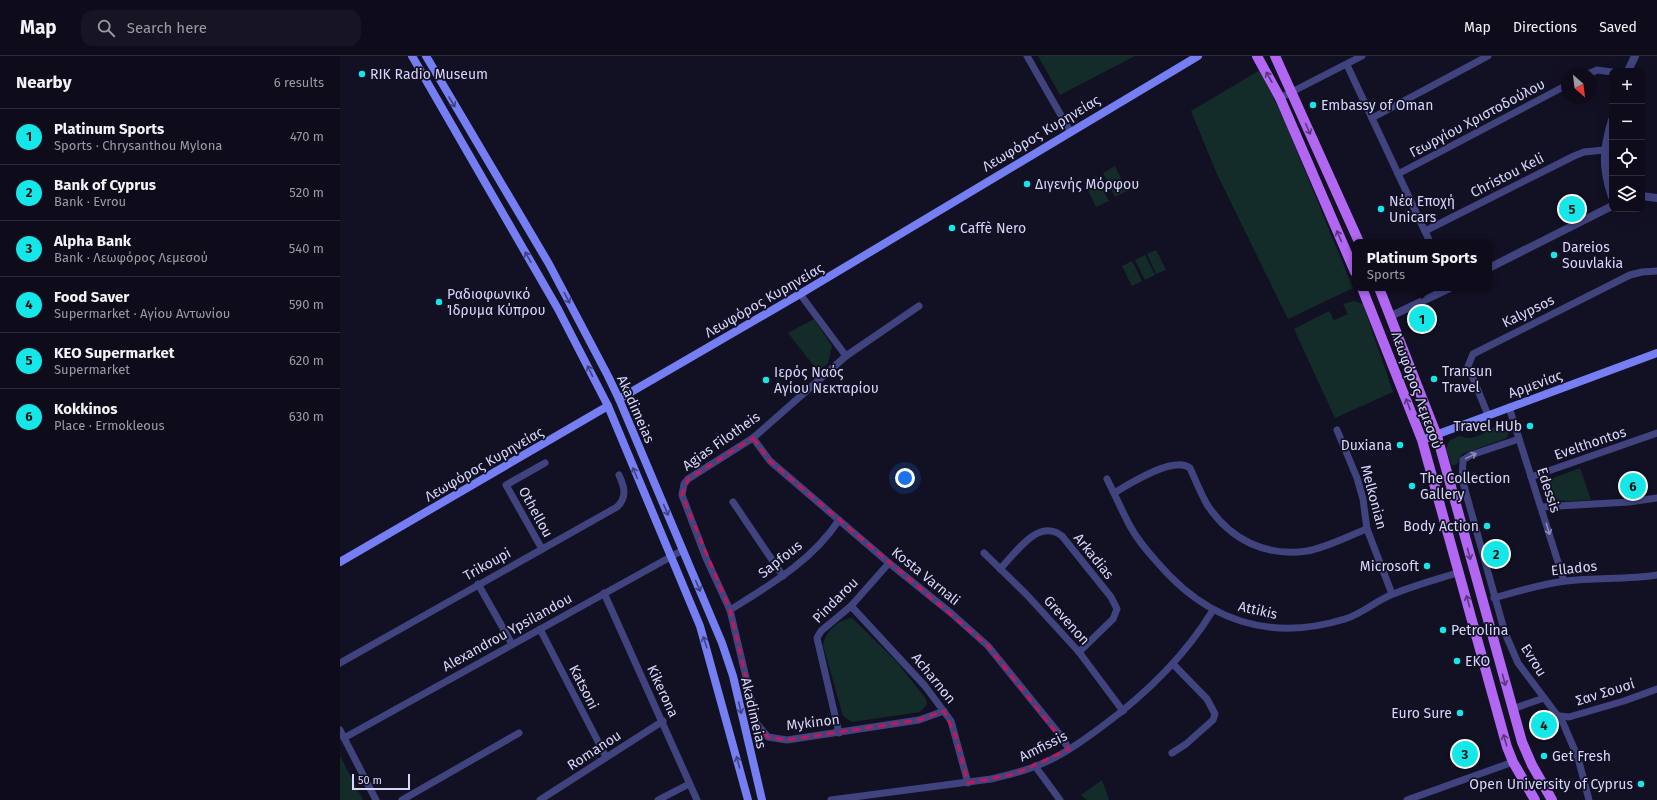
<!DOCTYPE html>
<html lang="en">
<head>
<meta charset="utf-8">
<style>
  body { margin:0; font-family:"Fira Sans",sans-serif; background:#171523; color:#f1f3f6 }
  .controls { position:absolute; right:12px; top:12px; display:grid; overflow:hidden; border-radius:8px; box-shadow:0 4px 16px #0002 }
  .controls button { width:36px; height:36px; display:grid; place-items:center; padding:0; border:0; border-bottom:1px solid #2e2c39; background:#0e0c1a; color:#f1f3f6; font:20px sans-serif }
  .compass { position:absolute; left:1221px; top:12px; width:36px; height:36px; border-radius:50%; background:#0e0c1a; box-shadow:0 4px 16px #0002; rotate:152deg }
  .scale { position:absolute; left:12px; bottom:10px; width:58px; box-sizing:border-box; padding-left:4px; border:2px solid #d7d6fb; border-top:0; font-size:11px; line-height:14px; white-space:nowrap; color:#d7d6fb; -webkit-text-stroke:3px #121023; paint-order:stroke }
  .you { position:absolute; left:565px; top:422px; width:14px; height:14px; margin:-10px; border:3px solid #fff; border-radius:50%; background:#1a73e8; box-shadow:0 0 0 6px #1a73e833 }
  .badge { display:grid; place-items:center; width:26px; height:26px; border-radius:50%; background:#15e7e8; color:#111; font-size:13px; font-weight:700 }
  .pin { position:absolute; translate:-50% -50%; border:2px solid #fff; box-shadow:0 1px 4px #0006 }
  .popup { position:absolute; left:1012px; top:183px; width:140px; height:52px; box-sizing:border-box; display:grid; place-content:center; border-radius:8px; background:#0e0c1a; filter:drop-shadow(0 1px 3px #0005); font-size:13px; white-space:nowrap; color:#9b9ba2 }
  .popup b { font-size:15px; color:#f1f3f6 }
  .popup::after { content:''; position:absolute; left:50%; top:100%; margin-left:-8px; border:8px solid transparent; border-top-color:#0e0c1a }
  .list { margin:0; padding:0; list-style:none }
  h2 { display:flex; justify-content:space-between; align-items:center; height:52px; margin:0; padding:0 16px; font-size:17px }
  h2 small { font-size:13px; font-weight:400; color:#9b9ba2 }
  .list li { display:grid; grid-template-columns:26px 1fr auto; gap:12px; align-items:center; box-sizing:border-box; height:56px; padding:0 16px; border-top:1px solid #2e2c39 }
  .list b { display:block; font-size:15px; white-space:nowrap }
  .list p { margin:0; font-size:13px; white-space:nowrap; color:#9b9ba2 }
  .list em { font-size:13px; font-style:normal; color:#9b9ba2 }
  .icon { flex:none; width:22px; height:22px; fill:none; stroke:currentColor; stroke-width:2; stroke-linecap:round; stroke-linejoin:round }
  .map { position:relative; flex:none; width:1317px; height:744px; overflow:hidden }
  header { display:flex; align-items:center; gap:24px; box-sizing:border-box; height:56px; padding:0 20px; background:#0e0c1a; border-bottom:1px solid #2e2c39 }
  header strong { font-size:19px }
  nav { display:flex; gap:22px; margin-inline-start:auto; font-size:14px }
  .search { width:280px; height:36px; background:#171523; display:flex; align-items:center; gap:10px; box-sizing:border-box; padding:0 14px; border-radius:12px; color:#9b9ba2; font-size:15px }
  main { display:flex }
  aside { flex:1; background:#0e0c1a }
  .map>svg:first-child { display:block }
  .green { fill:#142c29 }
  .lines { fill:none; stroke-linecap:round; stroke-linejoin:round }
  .minor { stroke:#40437e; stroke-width:7 }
  .tertiary { stroke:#40437e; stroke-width:8 }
  .secondary { stroke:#767ef3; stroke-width:8 }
  .primary { stroke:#b167f1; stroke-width:10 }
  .oneway { stroke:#5a3780 }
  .oneway2 { stroke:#3f4281 }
  .oneway3 { stroke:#8c8cbc }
  .marked { fill:none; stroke:#c2185b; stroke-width:3; stroke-dasharray:8 5; stroke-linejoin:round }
  .poi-dot { fill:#15e7e8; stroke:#121023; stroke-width:1.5 }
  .labels { text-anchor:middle; stroke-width:3.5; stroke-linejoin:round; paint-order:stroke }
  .poi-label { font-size:14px; fill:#d7d6fb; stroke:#121023; text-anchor:start }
  .street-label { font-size:14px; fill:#d7d6fb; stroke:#121023 }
</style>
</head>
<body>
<header>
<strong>Map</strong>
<div class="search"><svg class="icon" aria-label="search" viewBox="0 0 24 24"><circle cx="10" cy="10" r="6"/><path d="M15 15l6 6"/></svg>Search here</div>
<nav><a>Map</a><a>Directions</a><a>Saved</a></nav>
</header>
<main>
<aside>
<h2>Nearby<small>6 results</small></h2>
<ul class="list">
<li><span class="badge">1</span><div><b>Platinum Sports</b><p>Sports · Chrysanthou Mylona</p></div><em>470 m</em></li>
<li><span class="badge">2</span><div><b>Bank of Cyprus</b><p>Bank · Evrou</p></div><em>520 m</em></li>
<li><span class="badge">3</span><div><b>Alpha Bank</b><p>Bank · Λεωφόρος Λεμεσού</p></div><em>540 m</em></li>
<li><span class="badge">4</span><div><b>Food Saver</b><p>Supermarket · Αγίου Αντωνίου</p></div><em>590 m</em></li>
<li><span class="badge">5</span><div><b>KEO Supermarket</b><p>Supermarket</p></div><em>620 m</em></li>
<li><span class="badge">6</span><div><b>Kokkinos</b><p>Place · Ermokleous</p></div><em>630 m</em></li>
</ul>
</aside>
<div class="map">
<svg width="1317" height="744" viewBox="0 0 1317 744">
  <rect width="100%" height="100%" fill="#121023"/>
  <g class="green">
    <polygon points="698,0 795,0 720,39"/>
    <polygon points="920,14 945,66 1013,232 948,263 877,118 851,55"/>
    <polygon points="775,110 787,135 775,141 763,117"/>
    <polygon points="756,120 769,145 756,151 744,126"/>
    <polygon points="816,194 826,214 816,218 807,198"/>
    <polygon points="805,199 815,219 805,224 795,204"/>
    <polygon points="792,205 802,225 792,230 782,210"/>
    <polygon points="1014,245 1023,248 1053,336 995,362 954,273 989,255 994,264 1008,258 1003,248"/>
    <polygon points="474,263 492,290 488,307 478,315 448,277"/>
    <path d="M1163 367 1169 374 1167 382 1122 398 1117 408 1112 410 1106 393 1109 385 1119 380C1122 380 1126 382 1128 382 1139 383 1154 369 1163 367Z"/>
    <path d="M1240 412 1251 444C1236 444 1210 450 1204 432L1208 424Z"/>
    <path d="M512 562 556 605 586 643 587 648 580 656 512 666 503 660 483 589C486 575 498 564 512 562Z"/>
    <polygon points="0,700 23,744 0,744"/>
    <polygon points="762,724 769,744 747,744 741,739"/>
  </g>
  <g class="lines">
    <g class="minor">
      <polyline points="687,0 730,75"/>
      <polyline points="1007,9 1090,186"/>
      <polyline points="1248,18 1257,14 1272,16"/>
      <polyline points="940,42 1022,0"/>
      <polyline points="1032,62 1148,0"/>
      <polyline points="1058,118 1227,29"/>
      <polyline points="1085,175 1234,100 1244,96 1264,94"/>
      <polyline points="460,238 506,300"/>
      <polyline points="579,250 506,300 413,382 348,423 344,428 342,439 366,502 390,554 417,668 428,681 447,684 579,664 604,655"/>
      <polyline points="1169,351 1224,525"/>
      <polyline points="1148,359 1128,310 1133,298 1290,219 1302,216 1317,215"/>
      <polyline points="997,374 1017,422 1023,443 1027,473 1052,538"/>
      <polyline points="413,382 430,405 549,507 611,557 648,590 720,679 729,693"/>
      <polyline points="1179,383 1131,399 1123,404 1122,423 1165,577 1178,607 1223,667 1238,702 1249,744"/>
      <polyline points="1191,421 1317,377"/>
      <path d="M767 423C775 439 782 455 790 470 797 483 807 495 817 506 867 565 930 586 1005 563 1022 558 1037 544 1053 538 1075 529 1098 523 1120 516"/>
      <path d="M774 437C789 428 834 399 850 412 856 425 861 439 868 450 891 484 926 501 967 495 988 491 1008 480 1027 473"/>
      <polyline points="393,446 443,520"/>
      <polyline points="1201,451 1289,446 1317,442"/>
      <polyline points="202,493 166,429 205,407"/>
      <polyline points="644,497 687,539 739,596 783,655"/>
      <path d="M660 513C675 498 698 461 722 480L771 541 777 553 773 563 739 596"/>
      <polyline points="138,528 172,588"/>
      <polyline points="264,537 357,744"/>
      <path d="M1154 542C1178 535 1201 528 1226 525 1256 521 1287 524 1317 519"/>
      <polyline points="511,550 585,630 611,665 628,727"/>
      <path d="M390 554C430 529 472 505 499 464"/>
      <polyline points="200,573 266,701"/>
      <path d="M0 607 277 451C287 441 285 432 279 419"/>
      <polyline points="1172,653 1204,642"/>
      <polyline points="1220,660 1229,661 1284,645 1317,633"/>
      <polyline points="0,674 36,744"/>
      <polyline points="499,677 477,582 481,575 511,550 549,507"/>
      <polyline points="4,682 343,494"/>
      <polyline points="832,697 846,688 873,664 875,658 867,643 833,608"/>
      <polyline points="695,710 720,744"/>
      <polyline points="62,744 179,677"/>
      <polyline points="200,744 323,665"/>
      <polyline points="318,744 349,728"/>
      <path d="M491 744 651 723C672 718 693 713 712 703 729 695 745 683 760 672 805 639 844 602 873 554"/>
      <polyline points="1067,744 1173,706"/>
    </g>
    <g class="tertiary">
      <polyline points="1288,15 1295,0"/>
      <path d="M1272 64C1263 94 1262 111 1272 141"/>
      <polyline points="1302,140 1317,142"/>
      <polyline points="1149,212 1272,150"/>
      <polyline points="1051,260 1110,232"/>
    </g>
    <g class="secondary">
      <polyline points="72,0 218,253 268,350 360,570 408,744"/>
      <polyline points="86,0 209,208 268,320 279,343 382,587 393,620 422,744"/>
      <polyline points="279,343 460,238 858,0"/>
      <polyline points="1082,384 1317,297"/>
      <polyline points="0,506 268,350"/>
    </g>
    <g class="primary">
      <polyline points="917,0 940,42 1015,216"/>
      <polyline points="935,0 1019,186"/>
      <polyline points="1022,232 1082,384 1167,691 1173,706 1195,744"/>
      <polyline points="1039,232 1097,380 1182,686 1192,709 1212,744"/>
    </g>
  </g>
  <defs><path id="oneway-shaft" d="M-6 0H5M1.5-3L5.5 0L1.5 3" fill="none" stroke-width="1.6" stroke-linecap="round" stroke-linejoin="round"/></defs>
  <g class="oneway">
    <use href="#oneway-shaft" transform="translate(929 21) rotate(-119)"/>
    <use href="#oneway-shaft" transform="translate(968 73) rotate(66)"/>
    <use href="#oneway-shaft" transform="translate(999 180) rotate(-113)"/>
    <use href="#oneway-shaft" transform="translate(1068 348) rotate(-111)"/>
    <use href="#oneway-shaft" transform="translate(1129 498) rotate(75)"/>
    <use href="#oneway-shaft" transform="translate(1128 545) rotate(-105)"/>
    <use href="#oneway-shaft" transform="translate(1164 624) rotate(75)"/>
    <use href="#oneway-shaft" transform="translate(1165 684) rotate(-106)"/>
  </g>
  <g class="oneway2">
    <use href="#oneway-shaft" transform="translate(112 46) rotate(59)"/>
    <use href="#oneway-shaft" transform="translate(188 201) rotate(-119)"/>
    <use href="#oneway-shaft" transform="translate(227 242) rotate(62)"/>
    <use href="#oneway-shaft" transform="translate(250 315) rotate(-116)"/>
    <use href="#oneway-shaft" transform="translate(295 417) rotate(-113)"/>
    <use href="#oneway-shaft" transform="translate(326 454) rotate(67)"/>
    <use href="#oneway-shaft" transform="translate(358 530) rotate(67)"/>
    <use href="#oneway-shaft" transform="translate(365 586) rotate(-108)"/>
    <use href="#oneway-shaft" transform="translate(400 652) rotate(77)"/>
    <use href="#oneway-shaft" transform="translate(398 706) rotate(-105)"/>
  </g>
  <g class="oneway3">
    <use href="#oneway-shaft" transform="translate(1131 400) rotate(-26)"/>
    <use href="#oneway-shaft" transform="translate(1208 473) rotate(73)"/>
  </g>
  <path class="marked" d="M413 382 430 405 648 590 729 693 675 718 628 727 615 678 604 655 579 664 447 684 428 681 421 675 417 668 390 554 342 439 348 423Z"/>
  <g class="poi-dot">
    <circle cx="22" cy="18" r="4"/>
    <circle cx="973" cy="49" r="4"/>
    <circle cx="687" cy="128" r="4"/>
    <circle cx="1041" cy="153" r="4"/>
    <circle cx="612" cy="172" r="4"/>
    <circle cx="1214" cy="199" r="4"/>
    <circle cx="99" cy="246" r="4"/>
    <circle cx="1094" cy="323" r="4"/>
    <circle cx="426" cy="324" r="4"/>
    <circle cx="1190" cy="370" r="4"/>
    <circle cx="1060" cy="389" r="4"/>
    <circle cx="1072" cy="430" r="4"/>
    <circle cx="1147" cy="470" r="4"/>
    <circle cx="1087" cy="510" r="4"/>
    <circle cx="1103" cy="574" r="4"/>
    <circle cx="1117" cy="605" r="4"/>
    <circle cx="1120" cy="657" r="4"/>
    <circle cx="1204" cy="700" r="4"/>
    <circle cx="1301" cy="728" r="4"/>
  </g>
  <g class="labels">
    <g class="poi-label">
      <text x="30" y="23">RIK Radio Museum</text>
      <text x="981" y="54">Embassy of Oman</text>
      <text x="695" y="133">Διγενής Μόρφου</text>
      <text x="1049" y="150">Νέα Εποχή<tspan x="1049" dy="16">Unicars</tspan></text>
      <text x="620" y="177">Caffè Nero</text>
      <text x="1222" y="196">Dareios<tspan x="1222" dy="16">Souvlakia</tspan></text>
      <text x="107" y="243">Ραδιοφωνικό<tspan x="107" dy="16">Ίδρυμα Κύπρου</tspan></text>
      <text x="1102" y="320">Transun<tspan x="1102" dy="16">Travel</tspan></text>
      <text x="434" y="321">Ιερός Ναός<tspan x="434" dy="16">Αγίου Νεκταρίου</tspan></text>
      <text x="1182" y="375" text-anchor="end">Travel HUb</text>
      <text x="1052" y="394" text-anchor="end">Duxiana</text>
      <text x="1080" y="427">The Collection<tspan x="1080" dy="16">Gallery</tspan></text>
      <text x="1139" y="475" text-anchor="end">Body Action</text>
      <text x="1079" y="515" text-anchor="end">Microsoft</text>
      <text x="1111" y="579">Petrolina</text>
      <text x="1125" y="610">EKO</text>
      <text x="1112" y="662" text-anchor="end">Euro Sure</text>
      <text x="1212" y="705">Get Fresh</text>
      <text x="1293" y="733" text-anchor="end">Open University of Cyprus</text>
    </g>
    <g class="street-label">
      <text transform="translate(1137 62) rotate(-28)" y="5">Γεωργίου Χριστοδούλου</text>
      <text transform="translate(701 77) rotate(-31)" y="5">Λεωφόρος Κυρηνείας</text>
      <text transform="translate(1167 119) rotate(-27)" y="5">Christou Keli</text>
      <text transform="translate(424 244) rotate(-30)" y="5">Λεωφόρος Κυρηνείας</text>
      <text transform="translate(1188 255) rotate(-26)" y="5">Kalypsos</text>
      <text transform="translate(1195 328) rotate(-20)" y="5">Αρμενίας</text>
      <text transform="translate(1077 334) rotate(70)" y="5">Λεωφόρος Λεμεσού</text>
      <text transform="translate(296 353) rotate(66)" y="5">Akadimeias</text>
      <text transform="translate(381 385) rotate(-35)" y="5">Agias Filotheis</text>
      <text transform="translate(1250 387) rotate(-19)" y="5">Evelthontos</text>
      <text transform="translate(144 408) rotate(-30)" y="5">Λεωφόρος Κυρηνείας</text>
      <text transform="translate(1209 434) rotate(72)" y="5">Edessis</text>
      <text transform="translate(1034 441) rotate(75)" y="5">Melkonian</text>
      <text transform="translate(196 456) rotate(61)" y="5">Othellou</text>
      <text transform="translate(754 500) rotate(51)" y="5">Arkadias</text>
      <text transform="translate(440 503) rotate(-38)" y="5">Sapfous</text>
      <text transform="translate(147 508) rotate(-29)" y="5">Trikoupi</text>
      <text transform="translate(1234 512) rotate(-6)" y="5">Ellados</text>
      <text transform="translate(586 520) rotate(39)" y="5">Kosta Varnali</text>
      <text transform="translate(495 544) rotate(-45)" y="5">Pindarou</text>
      <text transform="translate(918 554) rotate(13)" y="5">Attikis</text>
      <text transform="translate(727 564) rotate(48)" y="5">Grevenon</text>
      <text transform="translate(167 576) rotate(-29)" y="5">Alexandrou Ypsilandou</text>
      <text transform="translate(1194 604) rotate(58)" y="5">Evrou</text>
      <text transform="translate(594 622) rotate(51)" y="5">Acharnon</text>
      <text transform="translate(244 631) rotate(63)" y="5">Katsoni</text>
      <text transform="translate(323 635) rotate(65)" y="5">Kikerona</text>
      <text transform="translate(1265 636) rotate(-17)" y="5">Σαν Σουσί</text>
      <text transform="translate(414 657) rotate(77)" y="5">Akadimeias</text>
      <text transform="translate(473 666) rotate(-7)" y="5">Mykinon</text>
      <text transform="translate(703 690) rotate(-26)" y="5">Amfissis</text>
      <text transform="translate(254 694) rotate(-33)" y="5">Romanou</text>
    </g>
  </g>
</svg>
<div class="controls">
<button>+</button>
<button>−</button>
<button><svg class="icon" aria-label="locate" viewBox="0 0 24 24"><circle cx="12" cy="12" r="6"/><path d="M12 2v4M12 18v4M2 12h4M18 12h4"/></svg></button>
<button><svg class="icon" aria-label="layers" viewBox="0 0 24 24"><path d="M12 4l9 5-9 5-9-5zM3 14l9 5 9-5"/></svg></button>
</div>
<svg class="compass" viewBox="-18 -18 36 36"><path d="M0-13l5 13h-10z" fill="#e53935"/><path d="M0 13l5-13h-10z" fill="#9b9ba2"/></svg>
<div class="scale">50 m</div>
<div class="you"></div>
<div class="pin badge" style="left:1082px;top:263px">1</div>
<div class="popup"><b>Platinum Sports</b>Sports</div>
<div class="pin badge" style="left:1156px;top:498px">2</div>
<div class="pin badge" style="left:1125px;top:698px">3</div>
<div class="pin badge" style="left:1204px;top:669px">4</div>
<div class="pin badge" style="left:1232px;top:153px">5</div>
<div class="pin badge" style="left:1293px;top:430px">6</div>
</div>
</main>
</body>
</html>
